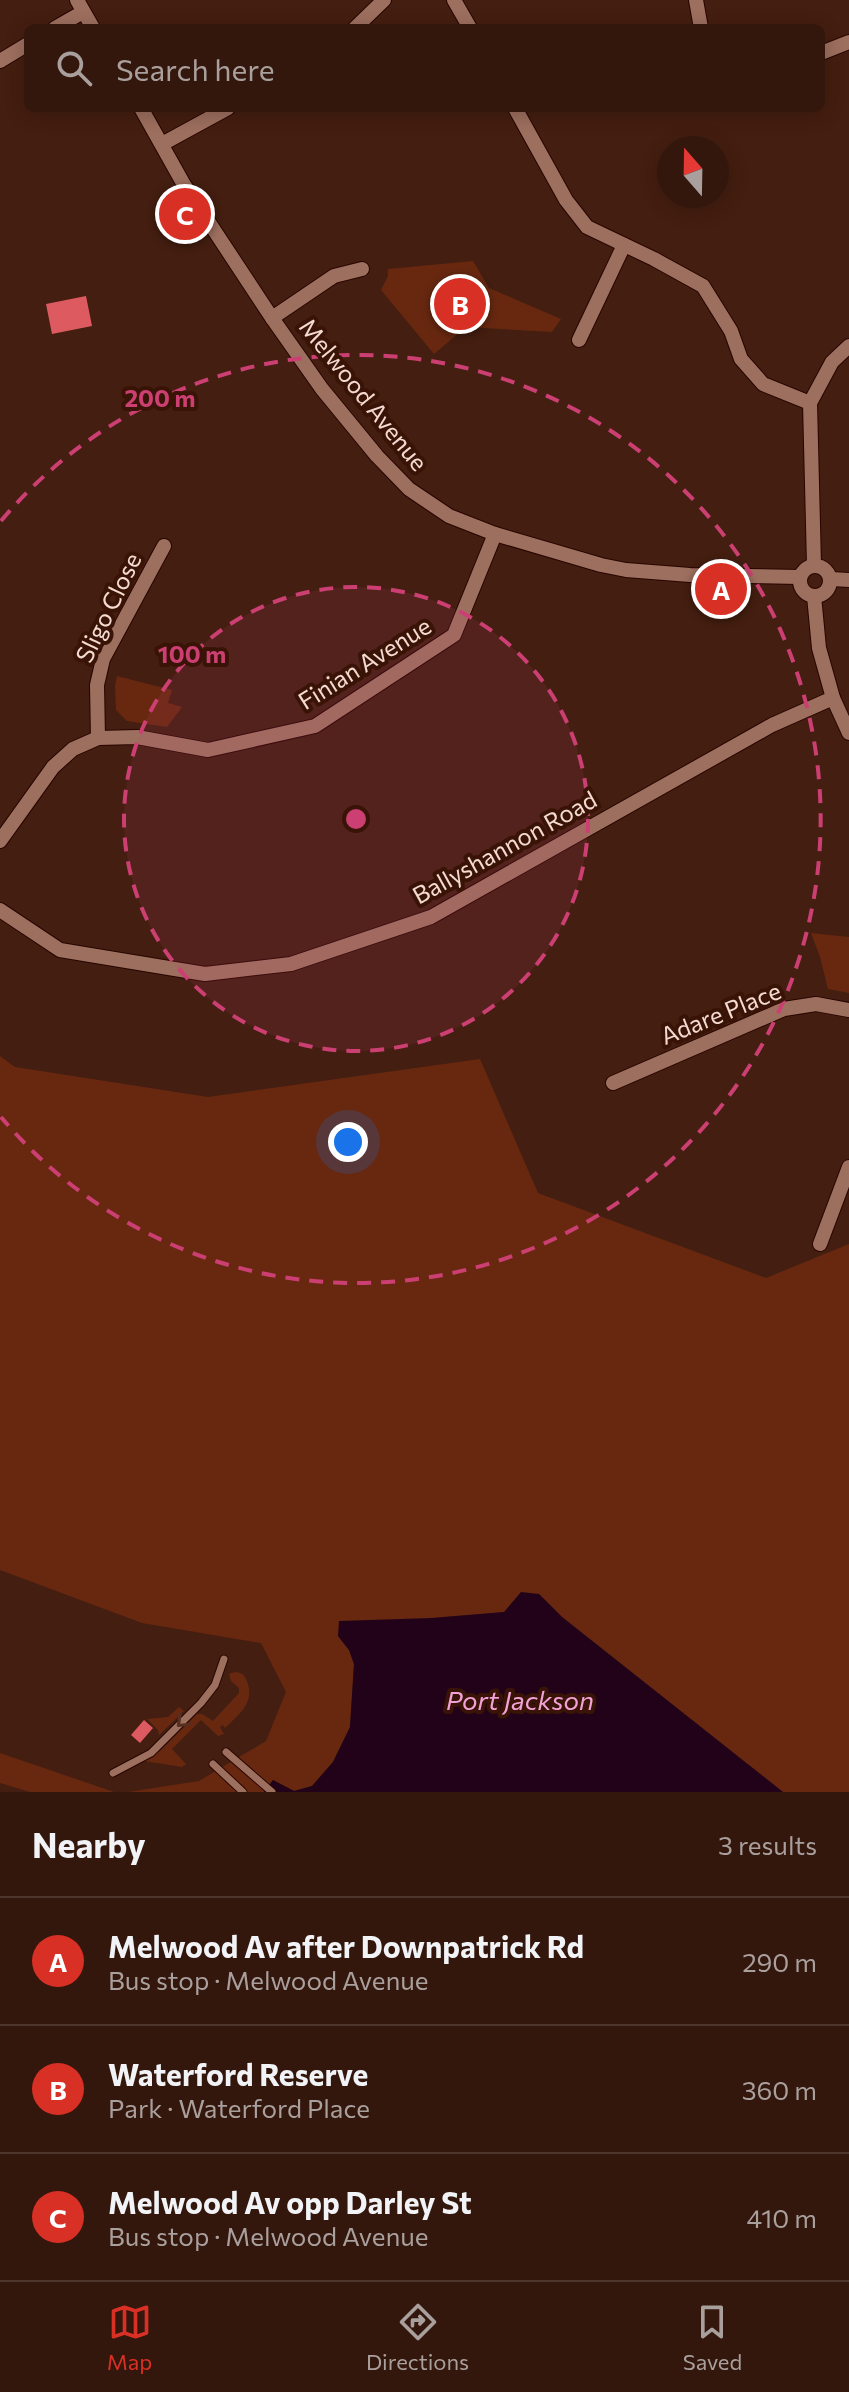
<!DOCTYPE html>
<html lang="en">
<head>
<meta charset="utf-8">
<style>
  body { margin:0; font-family:Commissioner,sans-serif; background:#3b1f15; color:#f1f3f6 }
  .compass { position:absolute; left:657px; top:136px; width:72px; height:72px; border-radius:50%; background:#33160c; box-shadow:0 4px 20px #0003; rotate:340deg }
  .you { position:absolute; left:348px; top:1142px; width:28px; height:28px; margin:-20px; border:6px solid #fff; border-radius:50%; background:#1a73e8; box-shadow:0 0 0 12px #1a73e833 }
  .badge { display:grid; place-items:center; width:52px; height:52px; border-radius:50%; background:#d93025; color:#fff; font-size:26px; font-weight:700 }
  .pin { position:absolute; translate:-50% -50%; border:4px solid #fff; box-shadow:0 2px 8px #0006 }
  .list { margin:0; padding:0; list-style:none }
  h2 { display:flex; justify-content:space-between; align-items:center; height:104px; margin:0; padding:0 32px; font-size:34px }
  h2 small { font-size:26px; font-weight:400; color:#a99f9d }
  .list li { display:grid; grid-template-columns:52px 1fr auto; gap:24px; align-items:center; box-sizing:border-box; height:128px; padding:0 32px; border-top:2px solid #4e352d }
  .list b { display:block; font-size:30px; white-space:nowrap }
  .list p { margin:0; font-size:26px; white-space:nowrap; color:#a99f9d }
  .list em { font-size:26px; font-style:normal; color:#a99f9d }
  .icon { flex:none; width:44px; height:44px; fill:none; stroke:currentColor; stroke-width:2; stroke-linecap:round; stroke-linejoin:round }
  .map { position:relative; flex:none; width:849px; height:1792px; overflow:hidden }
  .search { position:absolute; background:#33160c; box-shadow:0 4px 20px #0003; left:24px; right:24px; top:24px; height:88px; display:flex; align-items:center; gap:20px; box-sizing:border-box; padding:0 28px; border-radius:12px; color:#a99f9d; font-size:30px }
  .sheet { height:488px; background:#33160c }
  nav { display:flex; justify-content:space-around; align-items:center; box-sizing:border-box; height:112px; border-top:2px solid #4e352d; background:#33160c; font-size:22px; color:#a99f9d }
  nav a { display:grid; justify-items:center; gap:4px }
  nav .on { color:#d93025 }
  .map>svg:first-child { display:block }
  .green { fill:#682810 }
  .water { fill:#210219 }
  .building { fill:#dd5a60 }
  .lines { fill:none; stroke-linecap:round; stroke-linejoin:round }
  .service-casing { stroke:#280500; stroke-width:9 }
  .minor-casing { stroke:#280500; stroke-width:16 }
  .service { stroke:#9d6f5f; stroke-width:7 }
  .minor { stroke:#9d6f5f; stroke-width:14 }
  .oneway { stroke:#572f21 }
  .ring { fill:none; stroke:#cc3f73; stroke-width:4; stroke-dasharray:14 10 }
  .labels { text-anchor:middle; stroke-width:8; stroke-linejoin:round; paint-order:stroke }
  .street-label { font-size:24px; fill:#f4dad1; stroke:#391406 }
  .water-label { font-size:26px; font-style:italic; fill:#f3a2d8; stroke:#391406 }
  .centre { fill:#cc3f73; stroke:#391406; stroke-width:4 }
  .ring-label { font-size:24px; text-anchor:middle; font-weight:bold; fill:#cc3f73; stroke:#391406; stroke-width:8; stroke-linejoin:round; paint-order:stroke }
</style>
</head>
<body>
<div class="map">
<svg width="849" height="1792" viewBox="0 0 849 1792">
  <rect width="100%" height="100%" fill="#441e10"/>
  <g class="green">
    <polygon points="473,261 489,288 561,319 552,332 466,327 434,354 381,290 388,276 388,269"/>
    <polygon points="117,676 172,690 168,703 182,707 167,727 127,721 116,710 115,686"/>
    <polygon points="811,933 849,937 849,993 828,989 820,957"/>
    <polygon points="0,1056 15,1067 208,1097 480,1059 538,1193 766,1278 849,1244 849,1792 783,1792 562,1617 539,1594 505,1612 432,1618 338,1636 349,1650 354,1664 350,1727 333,1762 312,1786 294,1791 273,1780 264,1792 128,1792 199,1781 266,1741 286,1692 261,1643 142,1623 0,1570"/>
    <path d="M235 1672C243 1673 245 1675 248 1684 254 1704 238 1715 225 1728L223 1725 220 1727 224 1734 218 1736 201 1720 172 1749 186 1764 182 1767 144 1761 161 1750 197 1714H202L213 1721 239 1693V1688L231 1681 229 1674Z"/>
    <polygon points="179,1707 184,1711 159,1735 158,1730 147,1719 168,1717"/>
    <polygon points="0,1753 114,1792 30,1792 0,1783"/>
  </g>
  <polygon class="water" points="521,1592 539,1594 562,1617 783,1792 264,1792 273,1780 294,1791 312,1786 333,1762 350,1727 354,1664 349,1650 338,1636 339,1621 432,1618 504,1612"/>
  <g class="building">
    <polygon points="86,296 92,326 52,334 46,304"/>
    <polygon points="144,1720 153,1728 140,1743 131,1735"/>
  </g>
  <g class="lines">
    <g class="service-casing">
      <g id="service">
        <polyline points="226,1752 272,1792"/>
        <polyline points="213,1764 243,1792"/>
        <polyline points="113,1773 151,1753 201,1703 215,1685 224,1659"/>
      </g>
    </g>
    <g class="minor-casing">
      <g id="minor">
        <polyline points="77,0 93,28"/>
        <polyline points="454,0 470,28"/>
        <polyline points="696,0 701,28"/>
        <polyline points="55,28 83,12"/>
        <polyline points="355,28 384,0"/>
        <polyline points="821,53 849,42"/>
        <polyline points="0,61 28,44"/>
        <polyline points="141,108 183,183 272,318 322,389 377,456 409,489 449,516 495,534 601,565 626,570 690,575 800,577"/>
        <polyline points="515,108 566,200 587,227 654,259 703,286 731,331 741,359 763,384 810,403"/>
        <polyline points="162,144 228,108"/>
        <polyline points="272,318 334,276 362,269"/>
        <polyline points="579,340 624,245"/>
        <polyline points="814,565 810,403 832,362 849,346"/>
        <circle cx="815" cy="581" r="15"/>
        <polyline points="831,579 849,580"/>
        <polyline points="814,596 819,648 833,698 849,733"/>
        <polyline points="98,738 97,685 103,659 164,546"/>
        <polyline points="0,841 53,767 73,749 98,738 137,737 208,750 315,726 454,635 495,534"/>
        <polyline points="0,910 60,950 205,974 291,964 431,917 772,725 833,698"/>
        <polyline points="613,1083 784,1009 816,1004 849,1010"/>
        <polyline points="820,1244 849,1167"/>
      </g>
    </g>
    <use href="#service" class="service"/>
    <use href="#minor" class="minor"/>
  </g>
  <defs><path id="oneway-chevron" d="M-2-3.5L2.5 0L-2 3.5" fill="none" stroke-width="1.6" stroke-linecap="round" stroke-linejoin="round" transform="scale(2)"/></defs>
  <use class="oneway" href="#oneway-chevron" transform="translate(182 1722) rotate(136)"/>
  <circle cx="356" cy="819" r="232" fill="#cc3f73" fill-opacity=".12"/>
  <g class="ring">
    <circle cx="356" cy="819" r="232"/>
    <path d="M1 521A464 464 0 1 1 1 1117"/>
  </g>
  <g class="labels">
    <g class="street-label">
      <text transform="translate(363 395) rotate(51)" y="8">Melwood Avenue</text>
      <text transform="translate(109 608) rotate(-64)" y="8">Sligo Close</text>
      <text transform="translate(365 664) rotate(-32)" y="8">Finian Avenue</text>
      <text transform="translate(505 848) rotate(-29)" y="8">Ballyshannon Road</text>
      <text transform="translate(721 1014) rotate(-22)" y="8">Adare Place</text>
    </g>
    <g class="water-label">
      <text x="520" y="1710">Port Jackson</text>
    </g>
  </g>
  <circle cx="356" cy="819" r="12" class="centre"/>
  <g class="ring-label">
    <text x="160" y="407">200 m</text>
    <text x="192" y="663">100 m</text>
  </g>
</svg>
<svg class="compass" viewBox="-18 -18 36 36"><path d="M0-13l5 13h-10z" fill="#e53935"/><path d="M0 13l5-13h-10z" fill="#a99f9d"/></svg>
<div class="you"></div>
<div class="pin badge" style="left:721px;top:589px">A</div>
<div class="pin badge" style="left:460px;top:304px">B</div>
<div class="pin badge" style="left:185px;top:214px">C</div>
<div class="search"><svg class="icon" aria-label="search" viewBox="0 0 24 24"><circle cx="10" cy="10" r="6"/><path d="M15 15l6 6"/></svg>Search here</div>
</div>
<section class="sheet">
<h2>Nearby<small>3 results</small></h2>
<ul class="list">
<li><span class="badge">A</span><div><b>Melwood Av after Downpatrick Rd</b><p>Bus stop · Melwood Avenue</p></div><em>290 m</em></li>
<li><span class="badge">B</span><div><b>Waterford Reserve</b><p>Park · Waterford Place</p></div><em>360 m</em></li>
<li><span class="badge">C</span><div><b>Melwood Av opp Darley St</b><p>Bus stop · Melwood Avenue</p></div><em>410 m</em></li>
</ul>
</section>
<nav>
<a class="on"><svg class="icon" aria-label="map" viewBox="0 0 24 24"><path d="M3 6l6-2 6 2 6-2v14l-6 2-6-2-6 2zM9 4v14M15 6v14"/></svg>Map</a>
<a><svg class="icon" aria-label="directions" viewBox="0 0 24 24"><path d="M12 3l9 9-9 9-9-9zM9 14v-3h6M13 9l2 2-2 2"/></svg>Directions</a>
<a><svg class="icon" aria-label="saved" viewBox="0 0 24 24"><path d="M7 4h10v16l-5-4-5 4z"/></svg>Saved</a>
</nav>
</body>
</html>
